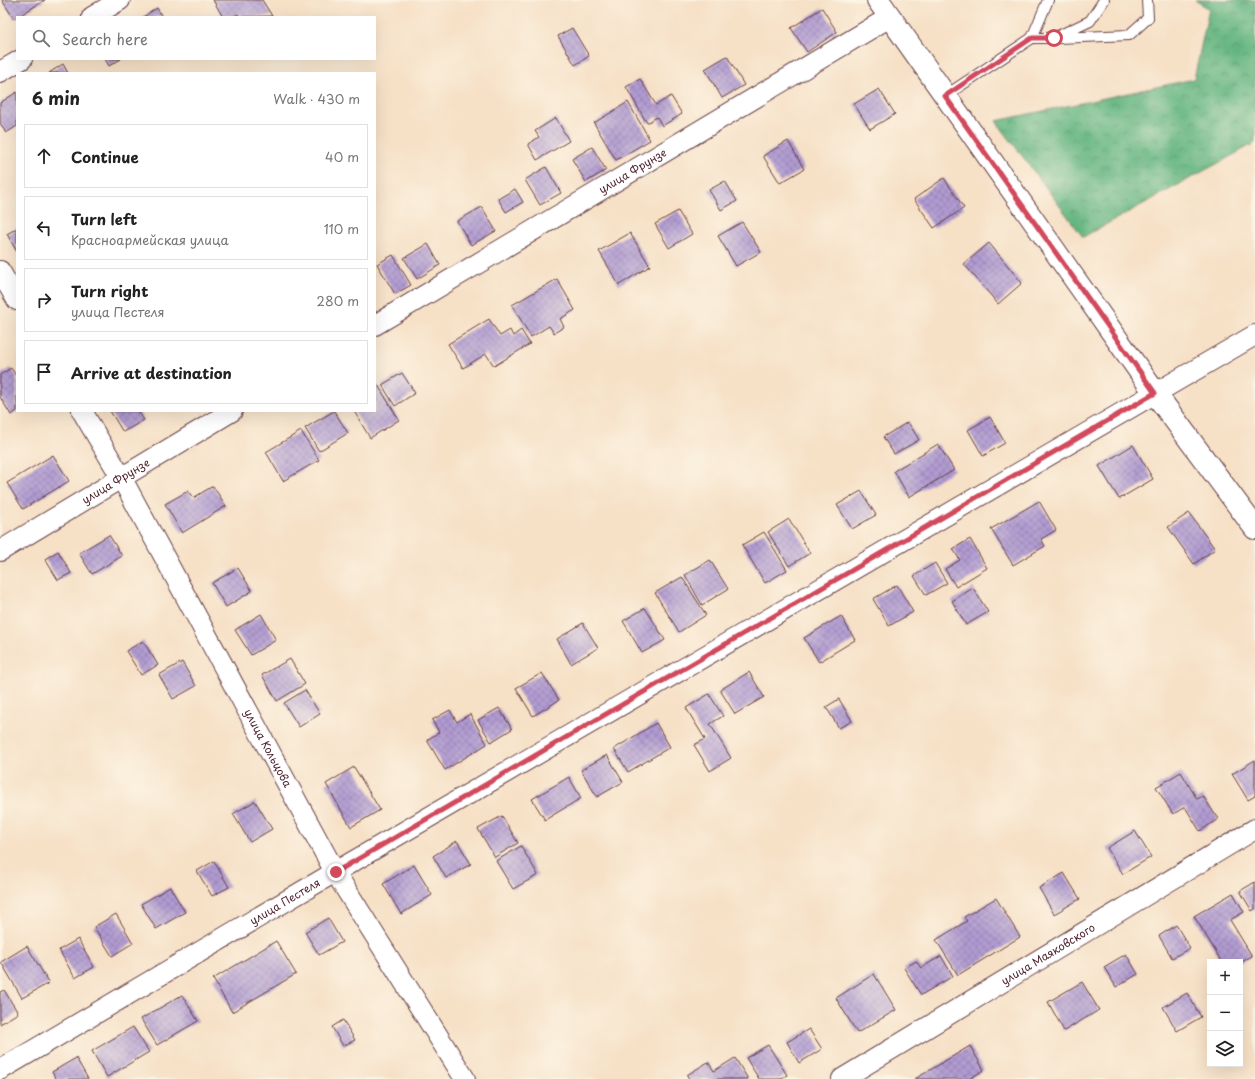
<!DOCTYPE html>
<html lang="en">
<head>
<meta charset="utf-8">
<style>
  body { margin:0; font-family:"Playpen Sans",sans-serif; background:#f6f6f6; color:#222 }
  .controls { position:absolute; right:12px; bottom:12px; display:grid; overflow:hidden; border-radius:0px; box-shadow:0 4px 16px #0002 }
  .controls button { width:36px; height:36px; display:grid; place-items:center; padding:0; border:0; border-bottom:1px solid #e0e0e0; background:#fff; color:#222; font:20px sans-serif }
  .stop { position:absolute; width:12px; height:12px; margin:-9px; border:3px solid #d1495b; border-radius:50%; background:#fff }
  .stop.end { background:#d1495b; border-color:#fff; box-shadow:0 1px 4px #0008 }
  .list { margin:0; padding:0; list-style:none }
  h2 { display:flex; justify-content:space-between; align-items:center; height:52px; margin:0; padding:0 16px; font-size:17px }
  h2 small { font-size:13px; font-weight:400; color:#767676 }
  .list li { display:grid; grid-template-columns:26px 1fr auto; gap:12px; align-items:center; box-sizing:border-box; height:64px; margin:0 8px 8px; padding:0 8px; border:1px solid #e0e0e0; border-radius:0px }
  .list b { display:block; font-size:15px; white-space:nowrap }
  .list p { margin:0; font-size:13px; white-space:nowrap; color:#767676 }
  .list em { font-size:13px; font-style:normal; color:#767676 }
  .icon { flex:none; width:22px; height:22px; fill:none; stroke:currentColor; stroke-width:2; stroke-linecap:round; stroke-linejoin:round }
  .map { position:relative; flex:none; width:1255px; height:1079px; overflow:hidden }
  .search { position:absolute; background:#fff; box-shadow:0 4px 16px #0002; left:16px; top:16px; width:360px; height:44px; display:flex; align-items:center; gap:10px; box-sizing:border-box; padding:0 14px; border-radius:0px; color:#767676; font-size:15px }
  .panel { position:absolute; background:#fff; box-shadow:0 4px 16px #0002; left:16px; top:72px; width:360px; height:340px; border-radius:0px }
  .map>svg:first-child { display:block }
  .forest { fill:url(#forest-crowns); stroke:#576a56 }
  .building { fill:url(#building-cross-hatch) }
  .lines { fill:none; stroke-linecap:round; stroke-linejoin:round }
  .service-casing { stroke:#643c42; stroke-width:12 }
  .minor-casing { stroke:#643c42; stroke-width:22 }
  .secondary-casing { stroke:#643c42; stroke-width:24 }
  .service { stroke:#fff; stroke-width:10 }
  .minor { stroke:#fff; stroke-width:20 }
  .secondary { stroke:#fff; stroke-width:22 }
  .route { stroke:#d1495b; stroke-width:5 }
  .labels { text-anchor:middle; stroke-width:4; stroke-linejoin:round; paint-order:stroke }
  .street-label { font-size:11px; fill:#4a1f2b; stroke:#fcf5e5 }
</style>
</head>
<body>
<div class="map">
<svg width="1255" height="1079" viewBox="0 0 1255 1079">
  <defs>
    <pattern id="forest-crowns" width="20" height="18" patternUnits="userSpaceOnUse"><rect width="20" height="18" fill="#64b580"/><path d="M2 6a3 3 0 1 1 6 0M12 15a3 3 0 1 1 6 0" fill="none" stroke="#549369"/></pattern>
    <pattern id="building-cross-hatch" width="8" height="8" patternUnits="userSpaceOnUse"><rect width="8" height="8" fill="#b19bd2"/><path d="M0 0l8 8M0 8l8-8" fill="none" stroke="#927eab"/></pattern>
  </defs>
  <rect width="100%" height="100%" fill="#fcf5e5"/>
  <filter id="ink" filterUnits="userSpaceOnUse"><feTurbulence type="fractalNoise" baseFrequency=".025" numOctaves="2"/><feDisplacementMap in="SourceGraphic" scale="8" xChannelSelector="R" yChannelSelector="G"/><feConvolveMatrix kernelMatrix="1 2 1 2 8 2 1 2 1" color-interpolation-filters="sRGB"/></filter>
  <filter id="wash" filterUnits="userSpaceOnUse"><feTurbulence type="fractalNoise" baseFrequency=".012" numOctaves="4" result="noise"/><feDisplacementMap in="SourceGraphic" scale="16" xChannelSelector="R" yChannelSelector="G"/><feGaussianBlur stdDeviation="0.9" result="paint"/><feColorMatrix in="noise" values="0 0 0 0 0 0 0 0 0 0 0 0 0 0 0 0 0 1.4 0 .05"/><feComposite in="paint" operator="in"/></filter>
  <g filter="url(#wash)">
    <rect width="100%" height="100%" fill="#f6e0c6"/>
    <polygon class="forest" points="1195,0 1255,0 1255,143 1083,237 996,121 1194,79 1209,9"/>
    <g id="blocks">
      <g class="building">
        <polygon points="2,0 45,0 14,19"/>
        <polygon points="213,0 262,0 272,16 240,17 238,14 232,17 223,17"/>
        <polygon points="157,8 162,17 143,17"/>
        <polygon points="822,8 837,32 807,52 791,28"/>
        <polygon points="572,28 589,56 575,65 558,36"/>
        <polygon points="727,56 744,85 722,98 705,69"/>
        <polygon points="105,59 121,59 109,66"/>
        <polygon points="63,64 68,73 49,73"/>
        <polygon points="640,79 656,105 671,96 682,114 662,126 657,117 647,123 626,87"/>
        <polygon points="879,89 895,114 870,129 854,104"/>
        <polygon points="17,92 17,126 6,133 0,123 0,103"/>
        <polygon points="628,102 650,140 616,160 594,123"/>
        <polygon points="556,118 569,141 537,160 528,144 539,137 535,131"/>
        <polygon points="788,141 804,169 780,183 763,156"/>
        <polygon points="592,147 606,170 586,182 572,159"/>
        <polygon points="546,167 561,193 540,205 525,180"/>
        <polygon points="944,178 964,208 934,228 914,199"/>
        <polygon points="725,181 737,201 721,210 709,190"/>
        <polygon points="515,189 523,202 506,212 498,199"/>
        <polygon points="482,207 496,231 471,245 457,221"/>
        <polygon points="678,211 692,234 669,248 655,224"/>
        <polygon points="742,222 761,252 736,266 718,236"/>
        <polygon points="17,228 17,252 7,234"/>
        <polygon points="630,233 650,266 619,285 599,251"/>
        <polygon points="989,243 1022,283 998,304 964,264"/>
        <polygon points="428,244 440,265 417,279 404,258"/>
        <polygon points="393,255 411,285 395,294 377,264"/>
        <polygon points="557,279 575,310 560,319 564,327 554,333 549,326 531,337 512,305"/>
        <polygon points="489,319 500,336 510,330 513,336 521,330 530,344 494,366 486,354 463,368 448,344"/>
        <polygon points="11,368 17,377 17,411 11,415 0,397 0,375"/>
        <polygon points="402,373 415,393 395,406 382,385"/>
        <polygon points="378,385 399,420 370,438 354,411 375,411 375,387"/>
        <polygon points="110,411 138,411 144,420 123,432"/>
        <polygon points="334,411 348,433 319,451 305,428"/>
        <polygon points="990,417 1005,443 983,456 968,430"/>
        <polygon points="908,422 919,440 894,454 883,437"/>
        <polygon points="301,431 319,460 283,481 266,452"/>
        <polygon points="938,444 954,470 909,497 894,471"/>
        <polygon points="1133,445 1153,479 1119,499 1099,466"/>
        <polygon points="53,455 69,481 23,509 7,483"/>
        <polygon points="213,486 226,506 182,533 165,504 188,491 193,498"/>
        <polygon points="861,491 876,515 852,529 837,505"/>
        <polygon points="1039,501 1056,530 1041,539 1045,546 1013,565 991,529"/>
        <polygon points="1189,513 1215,549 1194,564 1168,527"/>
        <polygon points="789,519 810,553 789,566 768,532"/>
        <polygon points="764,532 787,570 765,583 742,545"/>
        <polygon points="109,535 122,556 92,574 79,553"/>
        <polygon points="970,539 987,568 956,587 945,569 960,560 953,549"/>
        <polygon points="58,551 71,573 58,580 45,559"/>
        <polygon points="710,560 728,589 702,605 685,575"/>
        <polygon points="935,563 947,583 926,595 914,576"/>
        <polygon points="238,568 252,591 226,607 212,583"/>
        <polygon points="682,577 706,615 679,632 655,593"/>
        <polygon points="897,585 913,612 889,626 873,599"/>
        <polygon points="973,588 988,612 966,625 952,601"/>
        <polygon points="645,608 665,640 642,653 623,621"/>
        <polygon points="261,614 276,640 251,655 235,630"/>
        <polygon points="841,616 855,640 819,662 804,638"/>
        <polygon points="583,623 598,648 571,664 557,639"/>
        <polygon points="143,641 158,665 141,675 126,651"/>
        <polygon points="290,659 305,684 277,701 262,675"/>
        <polygon points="182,662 196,686 173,699 159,675"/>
        <polygon points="749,672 764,697 735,714 720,690"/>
        <polygon points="542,673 559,700 533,716 516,688"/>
        <polygon points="305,690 320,714 299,727 284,703"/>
        <polygon points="709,694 723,716 710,724 731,758 710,771 694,745 705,739 686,708"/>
        <polygon points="839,699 852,721 839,728 826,707"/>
        <polygon points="499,708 512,729 491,742 478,720"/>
        <polygon points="450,710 457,722 470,714 487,744 445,770 427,740 439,732 432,720"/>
        <polygon points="656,723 670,747 628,772 614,749"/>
        <polygon points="607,755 623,782 597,797 581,770"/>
        <polygon points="1255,760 1255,796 1248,800 1232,774"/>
        <polygon points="354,767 380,810 351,827 326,784"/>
        <polygon points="1181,772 1197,799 1203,796 1218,819 1200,831 1185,807 1173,814 1156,787"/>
        <polygon points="569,777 581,798 545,820 532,799"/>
        <polygon points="255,801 272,829 250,842 233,814"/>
        <polygon points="502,816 518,843 495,857 478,829"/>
        <polygon points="1135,831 1151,857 1123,874 1107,848"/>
        <polygon points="457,841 471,864 446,878 433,856"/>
        <polygon points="521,846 538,875 513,889 496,861"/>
        <polygon points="214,861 229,887 212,896 197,871"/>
        <polygon points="414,865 432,895 401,914 383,884"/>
        <polygon points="1064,873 1080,899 1054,914 1039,888"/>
        <polygon points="1255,882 1255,909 1252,911 1240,891"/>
        <polygon points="170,887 185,912 156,929 141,904"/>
        <polygon points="1233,893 1244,912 1230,920 1252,956 1240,963 1222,962 1194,916"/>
        <polygon points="996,898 1020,937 958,975 936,940 967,921 964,917"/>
        <polygon points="116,914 133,943 112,956 94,927"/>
        <polygon points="328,918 342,942 319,955 305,932"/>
        <polygon points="1176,925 1190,948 1172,958 1159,936"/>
        <polygon points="78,939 94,967 75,978 59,950"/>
        <polygon points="276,941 296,974 232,1012 213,979"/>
        <polygon points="27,946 49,983 22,998 1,962"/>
        <polygon points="1126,954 1138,974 1116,987 1104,967"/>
        <polygon points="941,956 953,976 921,995 904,968 916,961 921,968"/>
        <polygon points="874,974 896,1010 857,1033 836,998"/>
        <polygon points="1082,982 1099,1010 1064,1031 1048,1002"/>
        <polygon points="4,990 18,1013 0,1024 0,992"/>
        <polygon points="1187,993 1201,1017 1177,1031 1163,1007"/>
        <polygon points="182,995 198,1021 157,1045 141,1019"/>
        <polygon points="343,1020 355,1040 343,1046 332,1027"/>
        <polygon points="133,1027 149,1052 107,1077 92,1051"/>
        <polygon points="809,1029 822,1049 799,1063 787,1042"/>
        <polygon points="768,1045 787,1075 780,1079 759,1079 746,1058"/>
        <polygon points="970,1046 984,1070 969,1079 915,1079"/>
        <polygon points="76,1058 88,1079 56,1079 52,1072"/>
        <polygon points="735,1058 748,1079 689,1079 687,1075 708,1062 714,1071"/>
      </g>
    </g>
  </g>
  <g filter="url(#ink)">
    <use href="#blocks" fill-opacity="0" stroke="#643c42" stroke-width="1"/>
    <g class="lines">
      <g class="service-casing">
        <g id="service">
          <polyline points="1032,38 1048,0"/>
          <polyline points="1058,38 1129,35 1148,18 1147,0"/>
          <polyline points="945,96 1032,38 1054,38 1090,21 1104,0"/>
        </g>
      </g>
      <g class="minor-casing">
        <g id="minor">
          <polyline points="92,17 120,0"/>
          <polyline points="0,72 22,59"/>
          <polyline points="0,271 17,300"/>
          <path id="s1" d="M375 325 890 17"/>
          <path id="s2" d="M82 411 121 477 335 872 465 1079"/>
          <path id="s3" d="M0 551 232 411"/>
          <path id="s4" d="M0 1070 335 872 1255 335"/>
          <path id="s5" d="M842 1079 1255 829"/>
        </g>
      </g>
      <g class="secondary-casing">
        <polyline id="secondary" points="878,0 1155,393 1255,528"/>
      </g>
      <use href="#service" class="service"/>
      <use href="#minor" class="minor"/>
      <use href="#secondary" class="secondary"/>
    </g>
  </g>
  <g class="lines" filter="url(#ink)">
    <polyline class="route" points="336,872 1155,393 945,96 1032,38 1054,38"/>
  </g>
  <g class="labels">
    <g class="street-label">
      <text dy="4" stroke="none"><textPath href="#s1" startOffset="300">улица Фрунзе</textPath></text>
      <text dy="4" stroke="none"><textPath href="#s3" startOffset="135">улица Фрунзе</textPath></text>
      <text dy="4" stroke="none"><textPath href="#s2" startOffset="385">улица Кольцова</textPath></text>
      <text dy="4" stroke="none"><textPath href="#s4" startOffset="331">улица Пестеля</textPath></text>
      <text dy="4" stroke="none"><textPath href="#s5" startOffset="241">улица Маяковского</textPath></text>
    </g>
  </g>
</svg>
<div class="controls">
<button>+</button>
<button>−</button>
<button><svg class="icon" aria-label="layers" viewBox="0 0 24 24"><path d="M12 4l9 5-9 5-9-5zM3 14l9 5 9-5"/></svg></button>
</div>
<div class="stop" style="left:1054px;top:38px"></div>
<div class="stop end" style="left:336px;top:872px"></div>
<div class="search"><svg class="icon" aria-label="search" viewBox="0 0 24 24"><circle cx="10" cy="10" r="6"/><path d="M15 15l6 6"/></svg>Search here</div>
<section class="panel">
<h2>6 min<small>Walk · 430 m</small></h2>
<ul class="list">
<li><svg class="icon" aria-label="ahead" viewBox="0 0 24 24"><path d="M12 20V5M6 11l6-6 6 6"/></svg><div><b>Continue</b></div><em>40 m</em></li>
<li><svg class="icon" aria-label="left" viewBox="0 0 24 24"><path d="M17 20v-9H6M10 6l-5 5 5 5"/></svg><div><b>Turn left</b><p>Красноармейская улица</p></div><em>110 m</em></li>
<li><svg class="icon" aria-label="right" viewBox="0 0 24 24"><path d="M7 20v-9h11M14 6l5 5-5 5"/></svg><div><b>Turn right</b><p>улица Пестеля</p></div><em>280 m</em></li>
<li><svg class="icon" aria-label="arrive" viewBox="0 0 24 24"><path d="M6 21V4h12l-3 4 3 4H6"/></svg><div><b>Arrive at destination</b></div></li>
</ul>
</section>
</div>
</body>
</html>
